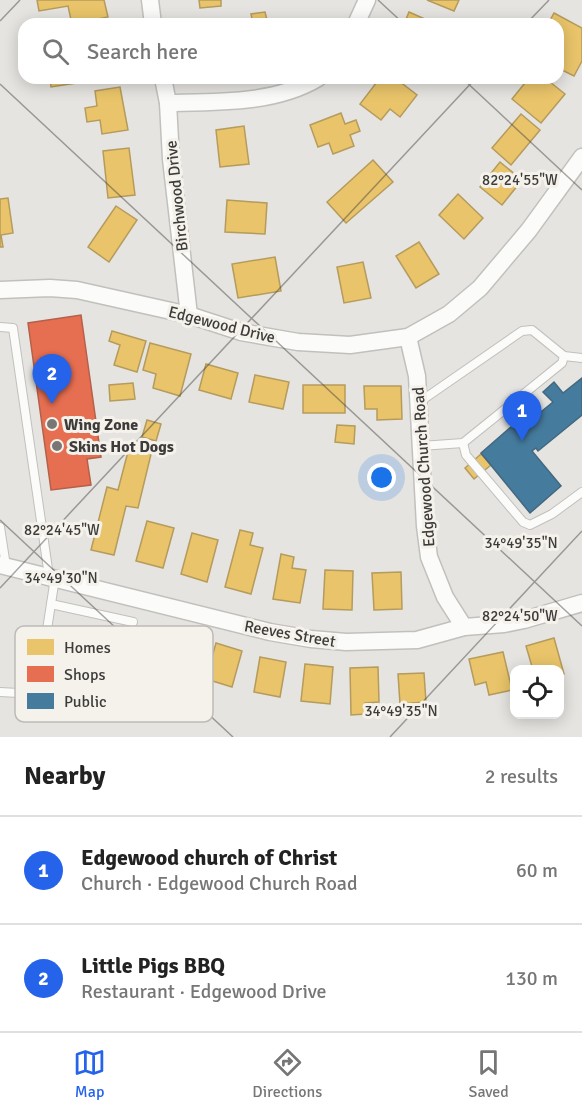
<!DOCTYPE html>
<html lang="en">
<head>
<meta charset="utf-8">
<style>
  body { margin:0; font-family:Signika,sans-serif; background:#f2f2f2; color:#222 }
  .controls { position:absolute; right:18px; bottom:18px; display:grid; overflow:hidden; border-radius:12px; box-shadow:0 3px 15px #0003 }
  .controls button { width:54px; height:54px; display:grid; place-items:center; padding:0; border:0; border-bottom:2px solid #e0e0e0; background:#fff; color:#222; font:30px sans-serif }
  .you { position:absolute; left:382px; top:478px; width:21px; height:21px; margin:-15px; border:4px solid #fff; border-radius:50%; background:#1a73e8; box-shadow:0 0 0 9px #1a73e833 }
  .badge { display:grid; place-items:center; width:39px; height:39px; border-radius:50%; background:#2563eb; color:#fff; font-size:20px; font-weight:700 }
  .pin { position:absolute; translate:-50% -50px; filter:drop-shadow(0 2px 3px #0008) }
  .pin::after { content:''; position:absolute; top:32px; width:21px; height:18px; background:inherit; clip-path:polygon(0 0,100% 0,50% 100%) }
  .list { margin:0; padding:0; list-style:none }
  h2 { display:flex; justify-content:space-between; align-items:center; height:78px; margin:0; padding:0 24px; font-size:26px }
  h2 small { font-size:20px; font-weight:400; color:#767676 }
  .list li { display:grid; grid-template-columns:39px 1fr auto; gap:18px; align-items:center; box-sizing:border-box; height:108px; padding:0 24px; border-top:2px solid #e0e0e0 }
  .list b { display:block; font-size:22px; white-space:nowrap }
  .list p { margin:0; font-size:20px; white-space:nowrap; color:#767676 }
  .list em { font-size:20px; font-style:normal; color:#767676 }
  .icon { flex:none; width:33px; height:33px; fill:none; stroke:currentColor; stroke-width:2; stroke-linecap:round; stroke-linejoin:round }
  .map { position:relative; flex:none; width:582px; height:737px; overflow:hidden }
  .search { position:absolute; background:#fff; box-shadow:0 3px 15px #0003; left:18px; right:18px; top:18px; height:66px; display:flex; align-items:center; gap:15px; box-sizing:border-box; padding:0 21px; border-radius:18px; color:#767676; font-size:22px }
  .sheet { height:294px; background:#fff }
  nav { display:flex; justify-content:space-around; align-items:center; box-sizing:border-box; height:84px; border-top:2px solid #e0e0e0; background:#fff; font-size:16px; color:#767676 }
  nav a { display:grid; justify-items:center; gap:3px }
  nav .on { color:#2563eb }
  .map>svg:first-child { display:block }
  .homes { fill:#e9c46a; stroke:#b59b5c; stroke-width:1.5 }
  .shops { fill:#e76f51; stroke:#b4604a; stroke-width:1.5 }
  .public { fill:#457b9d; stroke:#43687f; stroke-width:1.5 }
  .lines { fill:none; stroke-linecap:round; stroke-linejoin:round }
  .service-casing { stroke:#c1c0bd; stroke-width:10 }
  .minor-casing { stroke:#c1c0bd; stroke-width:19 }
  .service { stroke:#fbfbfa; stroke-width:8 }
  .minor { stroke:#fbfbfa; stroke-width:16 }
  .ticks { fill:none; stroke:#3d3c3a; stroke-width:1.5; stroke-opacity:0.45 }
  .poi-dot { fill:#787774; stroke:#f4f2eb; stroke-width:2 }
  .labels { text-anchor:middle; stroke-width:6; stroke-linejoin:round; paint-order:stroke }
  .street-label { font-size:16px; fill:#3d3c3a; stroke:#f4f2eb }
  .poi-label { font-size:16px; font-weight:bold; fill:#3d3c3a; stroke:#f4f2eb; text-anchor:start }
  .key { fill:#f4f2eb; stroke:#bdbbb6; stroke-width:1.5 }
  .key-label { font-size:16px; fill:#3d3c3a }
  .ticks-label { font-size:15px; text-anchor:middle; fill:#3d3c3a; stroke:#f4f2eb; stroke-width:6; stroke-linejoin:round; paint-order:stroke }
</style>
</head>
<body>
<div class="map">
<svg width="582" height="737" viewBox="0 0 582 737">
  <rect width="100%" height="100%" fill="#e5e4e0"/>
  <g class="homes">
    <polygon points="37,0 104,0 108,17 72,24 68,6 39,11"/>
    <polygon points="199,0 221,0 221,6 200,8"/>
    <polygon points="427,0 459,0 454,11"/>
    <polygon points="265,12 268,24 253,24 251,14"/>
    <polygon points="409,12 436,24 404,24"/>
    <polygon points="554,13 582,28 582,61 574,76 558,68 558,24 548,24"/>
    <polygon points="50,78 76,78 76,83 51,87"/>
    <polygon points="380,78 395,78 417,95 400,117 390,109 381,120 360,104"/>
    <polygon points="529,78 545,78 565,94 541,123 512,99"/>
    <polygon points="120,87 128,130 102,134 100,120 87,122 85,108 97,106 95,91"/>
    <polygon points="341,113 345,124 356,120 360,131 350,135 354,146 333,154 329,143 318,147 310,125"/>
    <polygon points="521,114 540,130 511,165 492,148"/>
    <polygon points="244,126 249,164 220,167 216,130"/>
    <polygon points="129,148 135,195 108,198 103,151"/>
    <polygon points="373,160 393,182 346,223 327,202"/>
    <polygon points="500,162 522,180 502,205 480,187"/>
    <polygon points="458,194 483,218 464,239 439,215"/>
    <polygon points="8,198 13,233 1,235 3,247 0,247 0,199"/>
    <polygon points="227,200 267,203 265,234 225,232"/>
    <polygon points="116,206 137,220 109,262 88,247"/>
    <polygon points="419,242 439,274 416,288 396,256"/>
    <polygon points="275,257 281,291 238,298 232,264"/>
    <polygon points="363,262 371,298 344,303 337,267"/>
    <polygon points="112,331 146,341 137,372 114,365 120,345 109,341"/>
    <polygon points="150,343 191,354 180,396 153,388 156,374 143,370"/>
    <polygon points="206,364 238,373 231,399 199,390"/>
    <polygon points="255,375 289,382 283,409 249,402"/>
    <polygon points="133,383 135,399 110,401 109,385"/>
    <rect x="303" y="385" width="42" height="28"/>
    <polygon points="364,386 401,386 402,419 377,420 377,409 365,409"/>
    <polygon points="147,420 161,424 156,441 142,437"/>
    <polygon points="337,425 355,426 354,444 335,442"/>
    <polygon points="131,440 153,446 138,508 126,506 114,555 91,550 107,487 118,490"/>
    <polygon points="481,454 491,465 474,479 465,468"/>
    <polygon points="147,521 174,528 163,568 136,561"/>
    <polygon points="240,530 253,533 250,545 263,548 251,594 225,587"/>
    <polygon points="192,533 218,540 207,582 181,574"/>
    <polygon points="281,554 294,557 292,568 306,570 300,603 273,599"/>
    <polygon points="325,570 353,571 352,610 323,609"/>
    <polygon points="401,572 402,609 374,610 372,573"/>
    <polygon points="554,638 564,674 560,675 560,670 533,670 526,646"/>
    <polygon points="216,643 242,651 232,687 206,679"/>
    <polygon points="503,652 512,690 489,695 486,682 475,685 469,659"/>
    <polygon points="260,657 286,662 280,697 254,692"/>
    <polygon points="305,664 333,667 330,704 301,701"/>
    <polygon points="378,667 379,702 365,703 365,714 351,715 350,668"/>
    <polygon points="424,673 426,702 400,704 398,674"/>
  </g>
  <polygon class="shops" points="81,315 101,457 87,459 91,485 51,490 28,323"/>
  <polygon class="public" points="582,378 582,415 538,451 536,448 532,451 561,486 530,513 481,453 512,426 519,434 523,432 520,429 553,402 543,392 554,382 563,393"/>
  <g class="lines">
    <g class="service-casing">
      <g id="service">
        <polyline points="0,327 13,328 49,576"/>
        <polyline points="564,356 582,358"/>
        <polyline points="418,403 522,331 532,330 564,356 562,363 463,443 421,446"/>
        <polyline points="463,443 466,455 523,522 530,525 552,514 582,492"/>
        <polyline points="0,527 6,566"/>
        <polyline points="51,604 133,622"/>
        <polyline points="0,692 37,694 55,578"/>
      </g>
    </g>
    <g class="minor-casing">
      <g id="minor">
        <polyline points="150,0 153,24"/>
        <polyline points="356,24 367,0"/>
        <polyline points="163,78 168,103 171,159 189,315"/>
        <path d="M168 103C217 102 275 104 318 78"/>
        <polyline points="0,290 50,288 77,290 189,315 241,332 298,342 350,345 408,337 449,314 480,288 529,230 582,157"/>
        <polyline points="408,337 417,376 425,526 429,557 445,597 464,627"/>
        <polyline points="0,565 270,632 311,639 346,642 417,640 464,627 504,624 524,620 582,603"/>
      </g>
    </g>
    <use href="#service" class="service"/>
    <use href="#minor" class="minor"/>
  </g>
  <path class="ticks" d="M378 0 404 24M0 21 20 0M526 24 549 0M462 78 582 190M0 84 582 626M0 520 233 737M0 588 476 78M390 737 582 531"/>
  <g class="poi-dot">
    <circle cx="52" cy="424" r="6"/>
    <circle cx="57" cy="446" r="6"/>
  </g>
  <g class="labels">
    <g class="street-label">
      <text transform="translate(176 196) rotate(-96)" y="6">Birchwood Drive</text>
      <text transform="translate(222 324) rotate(14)" y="6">Edgewood Drive</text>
      <text transform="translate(423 467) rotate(-94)" y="6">Edgewood Church Road</text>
      <text transform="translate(290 633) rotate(10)" y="6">Reeves Street</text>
    </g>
    <g class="poi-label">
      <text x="64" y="430">Wing Zone</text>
      <text x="69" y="452">Skins Hot Dogs</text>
    </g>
  </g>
  <rect x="15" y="626" width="198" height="96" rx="9" class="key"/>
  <rect x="27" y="639" width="27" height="16" fill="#e9c46a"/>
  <rect x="27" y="666" width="27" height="16" fill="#e76f51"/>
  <rect x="27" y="693" width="27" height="16" fill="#457b9d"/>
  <g class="key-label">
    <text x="64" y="653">Homes</text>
    <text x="64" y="680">Shops</text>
    <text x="64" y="707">Public</text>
  </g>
  <g class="ticks-label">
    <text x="520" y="185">82°24'55"W</text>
    <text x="62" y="535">82°24'45"W</text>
    <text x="521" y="548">34°49'35"N</text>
    <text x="61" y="583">34°49'30"N</text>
    <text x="520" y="621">82°24'50"W</text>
    <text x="401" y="716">34°49'35"N</text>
  </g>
</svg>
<div class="controls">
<button><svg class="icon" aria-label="locate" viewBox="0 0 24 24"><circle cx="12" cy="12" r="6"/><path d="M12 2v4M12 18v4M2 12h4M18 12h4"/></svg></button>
</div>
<div class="you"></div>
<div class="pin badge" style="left:522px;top:441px">1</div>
<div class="pin badge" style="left:52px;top:404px">2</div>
<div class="search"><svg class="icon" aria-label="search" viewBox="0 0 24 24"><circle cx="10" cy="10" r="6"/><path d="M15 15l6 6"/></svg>Search here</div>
</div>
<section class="sheet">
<h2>Nearby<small>2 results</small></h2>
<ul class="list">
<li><span class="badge">1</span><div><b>Edgewood church of Christ</b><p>Church · Edgewood Church Road</p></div><em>60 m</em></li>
<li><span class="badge">2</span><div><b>Little Pigs BBQ</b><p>Restaurant · Edgewood Drive</p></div><em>130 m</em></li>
</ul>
</section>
<nav>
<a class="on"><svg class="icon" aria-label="map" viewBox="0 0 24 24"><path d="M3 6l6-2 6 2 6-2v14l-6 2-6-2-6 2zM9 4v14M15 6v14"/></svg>Map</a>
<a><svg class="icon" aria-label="directions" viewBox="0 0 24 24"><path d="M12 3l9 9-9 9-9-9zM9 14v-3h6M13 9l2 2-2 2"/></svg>Directions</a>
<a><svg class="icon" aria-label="saved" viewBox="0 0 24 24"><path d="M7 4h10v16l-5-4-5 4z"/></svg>Saved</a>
</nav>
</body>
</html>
